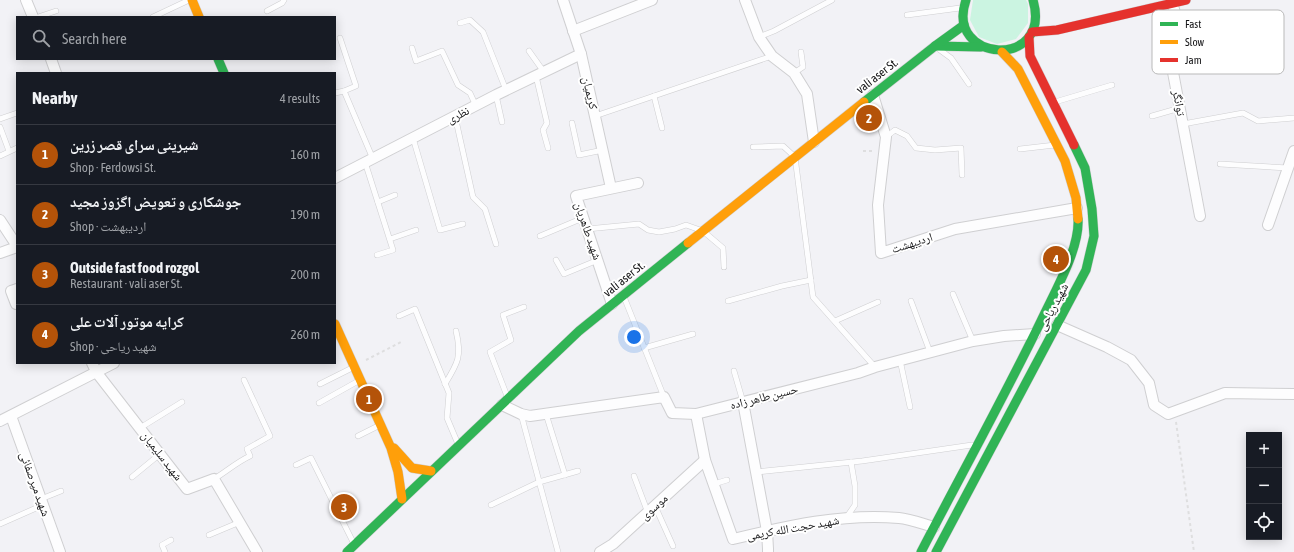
<!DOCTYPE html>
<html lang="en">
<head>
<meta charset="utf-8">
<style>
  body { margin:0; font-family:"Asap Condensed","Noto Naskh Arabic",sans-serif; background:#20242c; color:#f1f3f6 }
  .controls { position:absolute; right:12px; bottom:12px; display:grid; overflow:hidden; border-radius:0px; box-shadow:0 2px 10px #0003 }
  .controls button { width:36px; height:36px; display:grid; place-items:center; padding:0; border:0; border-bottom:1px solid #363941; background:#171b24; color:#f1f3f6; font:20px sans-serif }
  .you { position:absolute; left:634px; top:337px; width:14px; height:14px; margin:-10px; border:3px solid #fff; border-radius:50%; background:#1a73e8; box-shadow:0 0 0 6px #1a73e833 }
  .badge { display:grid; place-items:center; width:26px; height:26px; border-radius:50%; background:#b45309; color:#fff; font-size:13px; font-weight:700 }
  .pin { position:absolute; translate:-50% -50%; border:2px solid #fff; box-shadow:0 1px 4px #0006 }
  .list { margin:0; padding:0; list-style:none }
  h2 { display:flex; justify-content:space-between; align-items:center; height:52px; margin:0; padding:0 16px; font-size:17px }
  h2 small { font-size:13px; font-weight:400; color:#9ea1a6 }
  .list li { display:grid; grid-template-columns:26px 1fr auto; gap:12px; align-items:center; box-sizing:border-box; height:60px; padding:0 16px; border-top:1px solid #363941 }
  .list b { display:block; font-size:15px; white-space:nowrap }
  .list p { margin:0; font-size:13px; white-space:nowrap; color:#9ea1a6 }
  .list em { font-size:13px; font-style:normal; color:#9ea1a6 }
  .icon { flex:none; width:22px; height:22px; fill:none; stroke:currentColor; stroke-width:2; stroke-linecap:round; stroke-linejoin:round }
  .map { position:relative; flex:none; width:1294px; height:552px; overflow:hidden }
  .search { position:absolute; background:#171b24; box-shadow:0 2px 10px #0003; left:16px; top:16px; width:320px; height:44px; display:flex; align-items:center; gap:10px; box-sizing:border-box; padding:0 14px; border-radius:0px; color:#9ea1a6; font-size:15px }
  .panel { position:absolute; background:#171b24; box-shadow:0 2px 10px #0003; left:16px; top:72px; width:320px; height:292px; border-radius:0px }
  .map>svg:first-child { display:block }
  .green { fill:#cbf4e1 }
  .lines { fill:none; stroke-linecap:round; stroke-linejoin:round }
  .lane-casing { stroke:#cfcfd1; stroke-width:6 }
  .street-casing { stroke:#cfcfd1; stroke-width:12 }
  .fast-casing { stroke:#cfcfd1; stroke-width:10 }
  .slow-casing { stroke:#cfcfd1; stroke-width:10 }
  .jam-casing { stroke:#cfcfd1; stroke-width:10 }
  .path { stroke:#dededf; stroke-width:2; stroke-dasharray:3 3; stroke-linecap:butt }
  .lane { stroke:#fdfdfe; stroke-width:5 }
  .street { stroke:#fdfdfe; stroke-width:10 }
  .fast { stroke:#30b455; stroke-width:9 }
  .slow { stroke:#ff9f0a; stroke-width:9 }
  .jam { stroke:#e5322d; stroke-width:9 }
  .labels { text-anchor:middle; stroke-width:4; stroke-linejoin:round; paint-order:stroke }
  .street-label { font-size:12px; fill:#151517; stroke:#fff }
  .key { fill:#fff; stroke:#b9b9b9; stroke-width:1 }
  .key-label { font-size:11px; fill:#151517 }
</style>
</head>
<body>
<div class="map">
<svg width="1294" height="552" viewBox="0 0 1294 552">
  <rect width="100%" height="100%" fill="#f2f2f6"/>
  <polygon class="green" points="973,0 1026,0 1028,4 1028,23 1016,39 997,44 979,37 970,20"/>
  <g class="lines">
    <g class="lane-casing">
      <g id="lane">
        <polyline points="267,11 282,3 284,0"/>
        <polyline points="907,15 960,8"/>
        <polyline points="38,17 56,11"/>
        <polyline points="153,17 189,0"/>
        <polyline points="460,23 470,20 483,32 506,90"/>
        <polyline points="759,37 774,31 832,0"/>
        <polyline points="340,38 356,86 344,91 373,159"/>
        <polyline points="412,48 416,61 442,51 458,85 470,93 476,106"/>
        <polyline points="940,50 951,58 969,84"/>
        <polyline points="529,51 544,72"/>
        <polyline points="1190,60 1232,53"/>
        <polyline points="794,73 803,67 801,52"/>
        <polyline points="536,76 547,123 543,130 548,148"/>
        <polyline points="335,93 344,91"/>
        <polyline points="496,95 502,122"/>
        <polyline points="654,96 662,128"/>
        <polyline points="1055,102 1112,85"/>
        <polyline points="455,116 473,197 485,209 496,244"/>
        <polyline points="595,116 772,56"/>
        <polyline points="1152,116 1180,108"/>
        <polyline points="0,119 17,113"/>
        <polyline points="572,123 579,155 603,150"/>
        <polyline points="1183,124 1243,113 1258,121 1294,118"/>
        <polyline points="0,127 9,151"/>
        <polyline points="886,137 895,130 907,136 916,148 935,150 961,148 962,175"/>
        <polyline points="413,138 440,230 463,224"/>
        <polyline points="753,147 783,146 795,157 813,297 875,367"/>
        <polyline points="1020,149 1055,145"/>
        <polyline points="0,156 17,148"/>
        <polyline points="365,162 393,250 377,255"/>
        <polyline points="1220,164 1288,168"/>
        <polyline points="378,202 395,195"/>
        <polyline points="587,229 639,224 648,230 659,232 675,229 686,225 703,231 723,248 724,267"/>
        <polyline points="540,236 583,218"/>
        <polyline points="390,239 416,230"/>
        <polyline points="556,260 564,274 598,260"/>
        <polyline points="953,294 973,341"/>
        <polyline points="624,297 664,397"/>
        <polyline points="728,301 782,286 811,280"/>
        <polyline points="911,301 930,352"/>
        <polyline points="399,316 415,309 449,393 447,418 458,444"/>
        <polyline points="835,321 878,302"/>
        <polyline points="644,348 693,334"/>
        <polyline points="900,360 910,407"/>
        <polyline points="734,371 743,402"/>
        <polyline points="320,384 354,367"/>
        <path d="M445 384C458 363 462 356 456 331"/>
        <polyline points="507,396 490,352 511,340 503,315 524,307"/>
        <polyline points="319,403 360,380"/>
        <polyline points="521,414 558,552"/>
        <polyline points="546,414 565,475"/>
        <polyline points="140,428 182,402"/>
        <polyline points="358,436 380,425"/>
        <polyline points="296,465 311,458 353,542"/>
        <polyline points="756,472 862,461 972,445"/>
        <polyline points="634,476 648,513"/>
        <polyline points="132,477 160,454"/>
        <path d="M214 479C227 471 237 462 250 456L247 449 270 436 244 380"/>
        <polyline points="714,484 727,480"/>
        <polyline points="41,499 61,491"/>
        <polyline points="491,505 539,482 578,471"/>
        <polyline points="655,506 673,546"/>
        <polyline points="846,518 855,505 855,486 851,462"/>
        <polyline points="0,524 43,505"/>
        <polyline points="209,535 240,522"/>
        <polyline points="165,552 162,545 171,540"/>
      </g>
    </g>
    <g class="street-casing">
      <g id="street">
        <polyline points="26,0 33,17"/>
        <polyline points="563,0 581,54 611,188"/>
        <polyline points="745,0 759,37 772,56 794,73 807,94 814,142"/>
        <polyline points="1172,3 1190,60 1172,67 1200,216"/>
        <polyline points="573,31 652,0"/>
        <polyline points="51,59 56,73"/>
        <polyline points="873,95 886,137 878,205 881,253 955,229 1077,208"/>
        <polyline points="335,178 496,95 581,54"/>
        <polyline points="0,220 17,246"/>
        <polyline points="1268,225 1294,151"/>
        <polyline points="0,253 17,247"/>
        <polyline points="16,304 11,291 17,289"/>
        <polyline points="612,304 576,196 638,183"/>
        <polyline points="1057,325 1107,347 1131,360 1149,383 1154,405 1168,414 1225,393 1294,394"/>
        <polyline points="92,363 97,373 187,489 214,479 257,552"/>
        <polyline points="743,402 767,531 768,549 768,552"/>
        <polyline points="502,405 521,414 530,416 664,397 672,413 696,414 858,373 875,367 973,341 1004,336 1035,334"/>
        <path d="M696 414 705 460 733 539C787 526 843 513 899 518 910 519 923 524 934 527"/>
        <polyline points="11,416 60,552"/>
        <polyline points="0,421 114,363"/>
        <polyline points="600,552 613,544 705,460"/>
      </g>
    </g>
    <g class="fast-casing">
      <g id="fast">
        <path d="M966 0C944 63 1053 70 1033 0"/>
        <polyline points="935,46 981,47"/>
        <polyline points="218,59 224,73"/>
        <polyline points="864,102 935,46 964,25"/>
        <polyline points="347,552 579,331 688,243"/>
        <path d="M921 552C961 475 1003 399 1041 321 1054 293 1080 249 1078 219"/>
        <polyline points="936,552 1086,270 1094,236 1092,209 1085,168 1074,145"/>
      </g>
    </g>
    <g class="slow-casing">
      <g id="slow">
        <polyline points="192,0 199,17"/>
        <polyline points="1002,52 1018,69 1065,161 1076,198 1078,219"/>
        <polyline points="688,243 864,102"/>
        <polyline points="335,324 391,448 398,472 402,499"/>
        <polyline points="394,448 412,468 431,471"/>
      </g>
    </g>
    <g class="jam-casing">
      <g id="jam">
        <polyline points="1032,32 1057,30 1186,0"/>
        <polyline points="1029,37 1030,56 1074,145"/>
      </g>
    </g>
    <g class="path">
      <polyline points="863,151 875,151"/>
      <polyline points="366,360 401,342"/>
      <polyline points="1176,422 1194,552"/>
    </g>
    <use href="#lane" class="lane"/>
    <use href="#street" class="street"/>
    <use href="#fast" class="fast"/>
    <use href="#slow" class="slow"/>
    <use href="#jam" class="jam"/>
  </g>
  <g class="labels">
    <g class="street-label">
      <text transform="translate(877 76) rotate(-38)" y="4">vali aser St.</text>
      <text transform="translate(590 93) rotate(77)" y="4">کریمیان</text>
      <text transform="translate(1179 103) rotate(79)" y="4">توانگر</text>
      <text transform="translate(458 115) rotate(-27)" y="4">نظری</text>
      <text transform="translate(588 231) rotate(71)" y="4">شهید طاهریان</text>
      <text transform="translate(912 243) rotate(-18)" y="4">اردیبهشت</text>
      <text transform="translate(624 279) rotate(-39)" y="4">vali aser St.</text>
      <text transform="translate(1053 307) rotate(-62)" y="4">شهید ریاحی</text>
      <text transform="translate(764 397) rotate(-14)" y="4">حسین طاهر زاده</text>
      <text transform="translate(162 456) rotate(52)" y="4">شهید سلیمیان</text>
      <text transform="translate(35 484) rotate(70)" y="4">شهید میرصفائی</text>
      <text transform="translate(654 507) rotate(-42)" y="4">موسوی</text>
      <text transform="translate(793 528) rotate(-10)" y="4">شهید حجت الله کریمی</text>
    </g>
  </g>
  <rect x="1152" y="10" width="132" height="64" rx="6" class="key"/>
  <rect x="1160" y="22" width="18" height="4" fill="#30b455"/>
  <rect x="1160" y="40" width="18" height="4" fill="#ff9f0a"/>
  <rect x="1160" y="58" width="18" height="4" fill="#e5322d"/>
  <g class="key-label">
    <text x="1185" y="28">Fast</text>
    <text x="1185" y="46">Slow</text>
    <text x="1185" y="64">Jam</text>
  </g>
</svg>
<div class="controls">
<button>+</button>
<button>−</button>
<button><svg class="icon" aria-label="locate" viewBox="0 0 24 24"><circle cx="12" cy="12" r="6"/><path d="M12 2v4M12 18v4M2 12h4M18 12h4"/></svg></button>
</div>
<div class="you"></div>
<div class="pin badge" style="left:369px;top:399px">1</div>
<div class="pin badge" style="left:869px;top:118px">2</div>
<div class="pin badge" style="left:344px;top:507px">3</div>
<div class="pin badge" style="left:1056px;top:259px">4</div>
<div class="search"><svg class="icon" aria-label="search" viewBox="0 0 24 24"><circle cx="10" cy="10" r="6"/><path d="M15 15l6 6"/></svg>Search here</div>
<section class="panel">
<h2>Nearby<small>4 results</small></h2>
<ul class="list">
<li><span class="badge">1</span><div><b>شیرینی سرای قصر زرین</b><p>Shop · Ferdowsi St.</p></div><em>160 m</em></li>
<li><span class="badge">2</span><div><b>جوشکاری و تعویض اگزوز مجید</b><p>Shop · اردیبهشت</p></div><em>190 m</em></li>
<li><span class="badge">3</span><div><b>Outside fast food rozgol</b><p>Restaurant · vali aser St.</p></div><em>200 m</em></li>
<li><span class="badge">4</span><div><b>کرایه موتور آلات علی</b><p>Shop · شهید ریاحی</p></div><em>260 m</em></li>
</ul>
</section>
</div>
</body>
</html>
